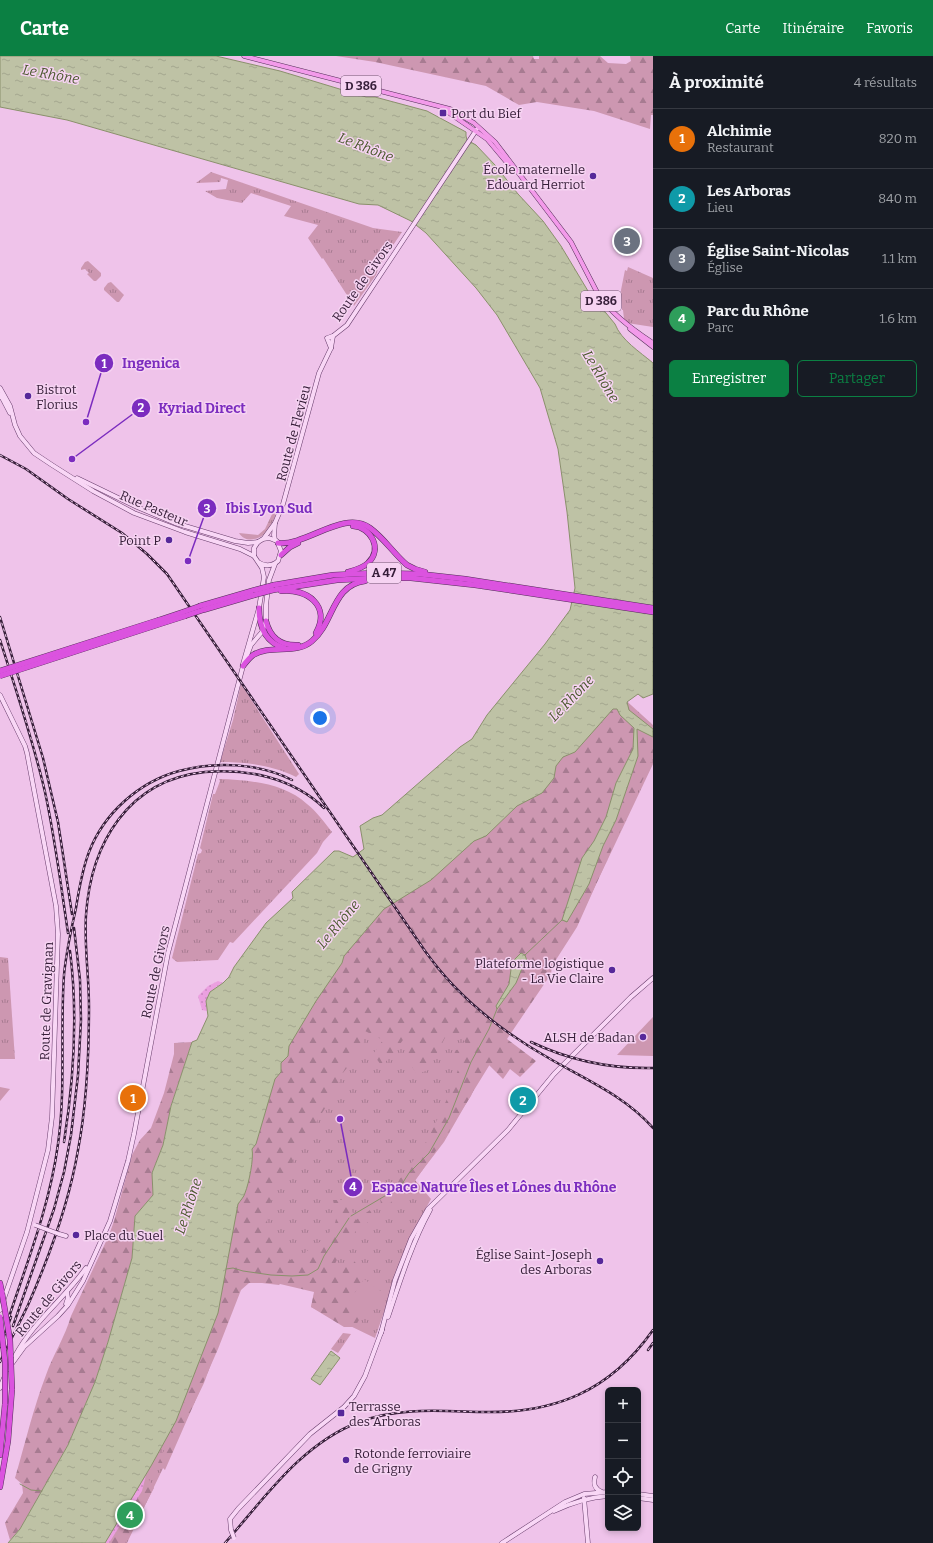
<!DOCTYPE html>
<html lang="fr">
<head>
<meta charset="utf-8">
<style>
  body { margin:0; font-family:Bitter,serif; background:#242831; color:#f1f3f6 }
  .controls { position:absolute; right:12px; bottom:12px; display:grid; overflow:hidden; border-radius:6px; box-shadow:0 2px 6px #0003 }
  .controls button { width:36px; height:36px; display:grid; place-items:center; padding:0; border:0; border-bottom:1px solid #363941; background:#171b24; color:#f1f3f6; font:20px sans-serif }
  .you { position:absolute; left:320px; top:662px; width:14px; height:14px; margin:-10px; border:3px solid #fff; border-radius:50%; background:#1a73e8; box-shadow:0 0 0 6px #1a73e833 }
  .badge { display:grid; place-items:center; width:26px; height:26px; border-radius:50%; background:#0b8043; color:#fff; font-size:13px; font-weight:700 }
  .pin { position:absolute; translate:-50% -50%; border:2px solid #fff; box-shadow:0 1px 4px #0006 }
  .list { margin:0; padding:0; list-style:none }
  h2 { display:flex; justify-content:space-between; align-items:center; height:52px; margin:0; padding:0 16px; font-size:17px }
  h2 small { font-size:13px; font-weight:400; color:#9ea1a6 }
  .list li { display:grid; grid-template-columns:26px 1fr auto; gap:12px; align-items:center; box-sizing:border-box; height:60px; padding:0 16px; border-top:1px solid #363941 }
  .list b { display:block; font-size:15px; white-space:nowrap }
  .list p { margin:0; font-size:13px; white-space:nowrap; color:#9ea1a6 }
  .list em { font-size:13px; font-style:normal; color:#9ea1a6 }
  .actions { display:flex; gap:8px; padding:12px 16px }
  .actions a { flex:1; padding:9px 0; border:1px solid #0b8043; border-radius:6px; text-align:center; font-size:14px; color:#0b8043 }
  .actions .main { background:#0b8043; color:#fff }
  .icon { flex:none; width:22px; height:22px; fill:none; stroke:currentColor; stroke-width:2; stroke-linecap:round; stroke-linejoin:round }
  .map { position:relative; flex:none; width:653px; height:1487px; overflow:hidden }
  header { display:flex; align-items:center; gap:24px; box-sizing:border-box; height:56px; padding:0 20px; background:#0b8043; color:#fff }
  header strong { font-size:19px }
  nav { display:flex; gap:22px; margin-inline-start:auto; font-size:14px }
  main { display:flex }
  aside { flex:1; background:#171b24 }
  .map>svg:first-child { display:block }
  .grass { fill:url(#grass-tufts) }
  .forest { fill:url(#forest-firs) }
  .sand { fill:url(#sand-dots) }
  .garden { fill:#cd97b1 }
  .water { fill:url(#water-ripples); stroke:#8a906c }
  .lines { fill:none; stroke-linecap:round; stroke-linejoin:round }
  .stream { stroke:#8a906c; stroke-width:1 }
  .secondary-casing { stroke:#673d6b; stroke-width:5 }
  .primary-casing { stroke:#522e57; stroke-width:5 }
  .highway-casing { stroke:#522e57; stroke-width:6 }
  .secondary { stroke:#f9d7f6; stroke-width:4 }
  .primary { stroke:#f39aea; stroke-width:4 }
  .highway { stroke:#db53df; stroke-width:5 }
  .rail-casing { stroke:#361e39; stroke-width:2.5 }
  .rail { stroke:#f6d3f2; stroke-width:1; stroke-dasharray:3; stroke-linecap:butt }
  .secondary-bridge-casing { stroke:#673d6b; stroke-width:5; stroke-linecap:butt }
  .highway-bridge-casing { stroke:#522e57; stroke-width:6; stroke-linecap:butt }
  .secondary-bridge { stroke:#f9d7f6; stroke-width:4 }
  .highway-bridge { stroke:#db53df; stroke-width:5 }
  .poi-dot { fill:#56289a; stroke:#f6d3f2; stroke-width:1.5 }
  .labels { text-anchor:middle; stroke-width:3; stroke-linejoin:round; paint-order:stroke }
  .shield { fill:#f6d3f2; stroke:#705470; stroke-width:1 }
  .shield-label { font-size:12px; font-weight:bold; fill:#361e39 }
  .poi-label { font-size:13px; fill:#361e39; stroke:#f6d3f2; text-anchor:start }
  .street-label { font-size:13px; fill:#361e39; stroke:#f6d3f2 }
  .water-label { font-size:14px; font-style:italic; fill:#4a592d; stroke:#f6d3f2 }
  .leader { fill:none; stroke:#7b2cbf; stroke-width:1.5 }
  .callout-dot { fill:#7b2cbf; stroke:#f6d3f2; stroke-width:1.5 }
  .mark-label { font-size:12px; text-anchor:middle; font-weight:bold; fill:#fff }
  .callout-label { font-size:14px; text-anchor:middle; font-weight:bold; fill:#7b2cbf; stroke:#f6d3f2; stroke-width:3; stroke-linejoin:round; paint-order:stroke }
</style>
</head>
<body>
<header>
<strong>Carte</strong>
<nav><a>Carte</a><a>Itinéraire</a><a>Favoris</a></nav>
</header>
<main>
<div class="map">
<svg width="653" height="1487" viewBox="0 0 653 1487">
  <defs>
    <pattern id="grass-tufts" width="24" height="20" patternUnits="userSpaceOnUse"><rect width="24" height="20" fill="#cd97b1"/><path d="M3 7l-1-3M5 7V3M7 7l1-3M15 17l-1-3M17 17v-4M19 17l1-3" fill="none" stroke="#a77b91"/></pattern>
    <pattern id="forest-firs" width="22" height="20" patternUnits="userSpaceOnUse"><rect width="22" height="20" fill="#cd97b1"/><path d="M5 1l3.5 6h-7zM16 11l3.5 6h-7z" fill="#a77b91"/></pattern>
    <pattern id="sand-dots" width="8" height="8" patternUnits="userSpaceOnUse"><rect width="8" height="8" fill="#eba0e0"/><path d="M2 2h.1M6 6h.1" fill="none" stroke="#ca89c1" stroke-width="1.8" stroke-linecap="round"/></pattern>
    <pattern id="water-ripples" width="26" height="14" patternUnits="userSpaceOnUse"><rect width="26" height="14" fill="#bec2a5"/><path d="M2 4q2-2 4 0t4 0M15 11q2-2 4 0t4 0" fill="none" stroke="#a4a68f"/></pattern>
  </defs>
  <rect width="100%" height="100%" fill="#efc3ea"/>
  <g class="grass">
    <polygon points="211,116 373,172 402,176 379,210 376,219 354,250 323,202 322,203 308,182 318,169 284,160 291,150 251,137 242,147 217,142 205,135 226,133 228,124 221,122 220,126 196,127"/>
    <polygon points="88,205 101,217 101,220 96,225 94,225 87,218 89,217 85,213 81,214 81,212 85,206"/>
    <polygon points="628,211 653,222 653,271 627,267 624,263 623,254 622,254 621,234 625,214 627,215"/>
    <polygon points="111,226 124,239 119,246 117,246 104,234 104,232 108,227"/>
    <path d="M274 454 277 456C274 462 271 473 266 477 259 483 246 488 239 477L258 479 265 473Z"/>
    <polygon points="588,610 653,669 653,708 580,862 471,1039 444,1086 415,1124 431,1143 410,1181 375,1282 311,1251 315,1234 257,1223 240,1229 204,1327 127,1487 51,1487 256,951"/>
    <path d="M241 628 299 718 296 721C272 709 246 706 220 706L233 664Z"/>
    <path d="M219 723C249 724 284 727 307 748 317 756 324 766 332 776L323 786 317 797 233 887 230 886 218 904 177 906 172 902 198 798 201 797 202 794 200 792 213 738H215L220 725Z"/>
    <polygon points="0,901 8,902 15,1003 0,1003"/>
    <polygon points="343,1277 351,1278 338,1297 331,1293"/>
  </g>
  <g class="forest">
    <polygon points="336,0 533,0 534,3 539,3 539,0 600,0 608,7 626,8 631,5 630,0 653,0 653,59 651,59 650,73 594,55 537,46 519,49 486,30 375,6"/>
    <path d="M613 653H617C624 666 640 674 653 681V701L577 871 552 910 551 918 507 983 536 1005 520 1021 510 1013 503 1023 488 1008 480 1019 471 1040 435 1096 408 1135 382 1152 380 1143 388 1129 402 1121 428 1083 448 1041 459 1011 452 1002 456 994 469 992 462 982 447 978 428 1014 417 1018 407 1004 408 977 390 1002 381 1009 373 998 383 984 363 974 364 991 342 1018 335 1037 296 1097 291 1110 281 1122 272 1139 265 1176 285 1187 290 1204C305 1198 334 1180 336 1163 337 1158 334 1150 333 1144H347L356 1164 370 1154 375 1159 358 1176 356 1175 343 1191 333 1212 354 1205 362 1214 364 1223 349 1245 364 1255 355 1271H344L311 1251 314 1236 280 1228 279 1229 262 1227H249L241 1234 218 1293 165 1414 158 1407 171 1380V1375L176 1365 218 1257 238 1148 245 1138 253 1101 252 1093 267 1053 276 1023 281 1016V1007L288 1000 289 990 316 945 342 907 344 900 384 853 431 824 474 785 486 780 517 750 542 737 554 722 556 710 563 701 575 696Z"/>
    <path d="M192 986 171 1050 163 1089 152 1117 153 1139 135 1160 132 1202 108 1286 95 1326 68 1389 20 1473 10 1484 5 1467 23 1437 22 1428 15 1422C25 1388 33 1353 46 1319 53 1299 65 1281 71 1260L109 1179 114 1165 132 1099 140 1084 151 1072 164 1037 174 998V987Z"/>
    <polygon points="146,1419 154,1432 125,1487 109,1487 142,1435"/>
  </g>
  <g class="sand">
    <polygon points="218,925 223,927 216,931 206,945 207,955 202,954 198,940 208,930"/>
    <polygon points="146,1419 142,1435 109,1487 105,1487"/>
  </g>
  <g class="garden">
    <polygon points="653,961 653,1000 617,999 652,962"/>
    <polygon points="0,1031 10,1033 0,1045"/>
    <polygon points="364,1223 382,1236 364,1255 349,1245"/>
  </g>
  <g class="water">
    <path d="M0 0H216L280 15 366 41H375L427 55 466 76V80L467 84 476 89 495 109 518 138 543 165 561 190 588 235 615 268C621 284 640 296 653 307V638L643 642 638 638 627 646 629 654 653 673V681L637 673 638 700 616 764 603 790 589 828 567 866 562 864 582 802 594 785 606 761 616 727 633 693 634 672 620 659 617 653H613L575 696 563 701 556 710 554 722 542 737 517 750 486 780 474 785 431 824 384 853 344 900 342 907 316 945 289 990 288 1000 281 1007V1016L275 1023 256 1088 252 1093C254 1102 249 1127 245 1137 244 1141 240 1145 238 1148L218 1257 176 1365 151 1410 105 1487H8L20 1473 68 1389 95 1326 108 1286 132 1202 135 1160 153 1139 152 1117 163 1089 171 1050 192 986 197 984 208 960 206 945 210 936 223 927 229 921 234 911 266 867 293 842 292 836 334 795H339L353 801 364 793 360 770 373 762 382 759 460 691 472 683 487 659 545 588 570 554 575 532 567 456 558 393 540 332 497 259 476 232 426 177 411 165 378 149 359 148 67 64 0 51Z"/>
    <polygon points="521,897 525,899 527,905 523,910 516,927 497,953 496,950 509,928 512,906"/>
    <polygon points="331,1295 340,1302 320,1329 311,1323"/>
  </g>
  <g class="lines">
    <g class="stream">
      <polyline points="525,899 562,864"/>
      <polyline points="351,1160 400,1131 409,1117 429,1097 449,1062 471,1006 489,973 497,953"/>
      <polyline points="226,1213 233,1212 243,1215 271,1219 292,1220 308,1219 318,1213 324,1200 349,1162"/>
      <polyline points="20,1428 31,1434 42,1435"/>
    </g>
    <g class="secondary-casing">
      <g id="secondary">
        <polyline points="331,292 327,282 333,280 347,269 477,73"/>
        <polyline points="0,332 10,350 15,369 20,380 34,397 52,409 93,435 134,457 185,476 240,493 254,500"/>
        <polyline points="0,338 10,357"/>
        <polyline points="77,422 137,451 175,467 235,485 248,487 258,486"/>
        <polyline points="275,467 274,479 275,484"/>
        <polyline points="264,482 275,467 283,448 319,317 331,292 333,280"/>
        <path d="M243 608 259 552 264 521 262 512 254 500V492L258 486 263 483 269 482 277 485 281 495 278 505C272 510 265 511 258 506"/>
        <polyline points="0,639 25,690 27,697 56,850 58,878 52,1061 48,1094 27,1176 0,1254"/>
        <polyline points="59,1178 66,1180"/>
        <polyline points="66,1248 68,1242 67,1236"/>
        <path d="M388 1261C400 1225 412 1187 430 1154"/>
        <polyline points="381,1277 395,1224 411,1183 428,1153 508,1074 554,1018 631,941 653,922"/>
        <path d="M15 1300C33 1266 64 1243 86 1212"/>
        <polyline points="8,1313 24,1291 58,1260 68,1249 83,1225 110,1165 128,1105 134,1078 168,897 243,610 251,589 262,576 266,565 266,549 269,524 275,508"/>
        <polyline points="0,1332 4,1322"/>
        <path d="M595 1421C593 1429 595 1433 602 1436"/>
        <polyline points="638,1438 653,1440"/>
        <polyline points="584,1442 588,1487"/>
        <polyline points="638,1442 653,1444"/>
        <path d="M554 1455C571 1447 589 1441 608 1440"/>
        <polyline points="231,1474 230,1463 238,1453 310,1378 344,1351 354,1340 365,1320 382,1274"/>
        <polyline points="502,1487 565,1446 584,1438 608,1436"/>
      </g>
    </g>
    <g class="primary-casing">
      <g id="primary">
        <path d="M244 0 450 53 474 67 495 86 571 186 599 240C613 259 633 274 653 287"/>
        <polyline points="442,52 487,83 508,108"/>
        <polyline points="630,273 653,291"/>
      </g>
    </g>
    <g class="highway-casing">
      <g id="highway">
        <path d="M278 487C307 490 344 453 370 472 384 482 394 498 407 509L415 513 425 516"/>
        <polyline points="281,499 290,491 298,487"/>
        <path d="M348 516C355 514 363 512 368 507 383 493 371 471 353 470"/>
        <polyline points="274,529 333,519 376,517 420,518 465,523 653,552"/>
        <polyline points="273,534 337,524 376,522 411,522 475,529 653,556"/>
        <path d="M281 535C307 532 331 550 316 577"/>
        <polyline points="200,550 255,534"/>
        <path d="M259 552C259 570 265 586 284 592"/>
        <polyline points="203,554 254,539"/>
        <polyline points="159,564 183,556"/>
        <path d="M266 565C270 581 281 590 298 589"/>
        <polyline points="160,568 185,560"/>
        <path d="M243 610C246 606 249 602 253 599 271 588 296 599 312 585 334 567 332 529 365 525"/>
        <polyline points="0,1227 2,1237"/>
        <polyline points="0,1399 5,1348"/>
        <polyline points="0,1431 8,1385 12,1333"/>
      </g>
    </g>
    <use href="#secondary" class="secondary"/>
    <use href="#primary" class="primary"/>
    <use href="#highway" class="highway"/>
    <g class="rail-casing">
      <g id="rail">
        <path d="M0 399 26 413 68 443 122 477 147 498 167 518 425 895C458 942 502 976 552 1004 587 1024 626 1041 653 1072"/>
        <polyline points="0,561 43,702 58,766 72,858"/>
        <path d="M0 584C16 634 33 684 45 736 55 782 61 830 68 877"/>
        <path d="M531 986C569 1004 611 1013 653 1012"/>
        <path d="M64 1086C74 1023 78 958 70 895"/>
        <path d="M9 1261C28 1204 50 1148 58 1088 66 1032 60 976 64 919 66 897 71 874 76 852 79 833 82 814 89 796 104 757 139 726 179 715 215 705 259 707 292 724"/>
        <polyline points="13,1270 54,1153 64,1116 71,1079 78,1019 81,964 80,924 74,872"/>
        <polyline points="0,1291 11,1261"/>
        <polyline points="648,1294 653,1287"/>
        <path d="M0 1306C9 1287 19 1268 28 1249 50 1199 69 1147 78 1094 87 1047 89 998 89 950 89 920 84 889 86 859 91 787 128 724 205 716 247 712 293 722 324 752"/>
        <path d="M225 1487C264 1443 301 1388 359 1366 398 1351 440 1355 481 1356 555 1358 610 1335 653 1274"/>
      </g>
    </g>
    <use href="#rail" class="rail"/>
    <g class="secondary-bridge-casing">
      <g id="secondary-bridge">
        <polyline points="35,1169 59,1178"/>
        <polyline points="231,1474 234,1482"/>
      </g>
    </g>
    <g class="highway-bridge-casing">
      <g id="highway-bridge">
        <polyline points="255,534 274,529"/>
        <polyline points="254,539 273,534"/>
        <polyline points="183,556 200,550"/>
        <polyline points="185,560 203,554"/>
        <polyline points="0,615 159,564"/>
        <polyline points="0,620 160,568"/>
        <polyline points="2,1237 10,1284 12,1333"/>
        <polyline points="0,1261 5,1306 5,1348"/>
      </g>
    </g>
    <use href="#secondary-bridge" class="secondary-bridge"/>
    <use href="#highway-bridge" class="highway-bridge"/>
  </g>
  <g class="poi-dot">
    <rect x="439" y="53" width="8" height="8" rx="2"/>
    <circle cx="593" cy="120" r="4"/>
    <circle cx="28" cy="340" r="4"/>
    <circle cx="169" cy="484" r="4"/>
    <circle cx="612" cy="914" r="4"/>
    <circle cx="643" cy="981" r="4"/>
    <circle cx="76" cy="1179" r="4"/>
    <circle cx="600" cy="1205" r="4"/>
    <rect x="337" y="1353" width="8" height="8" rx="2"/>
    <circle cx="346" cy="1404" r="4"/>
  </g>
  <g class="labels">
    <g class="shield">
      <rect x="341" y="20" width="40" height="20" rx="3"/>
      <rect x="581" y="235" width="40" height="20" rx="3"/>
      <rect x="367" y="507" width="34" height="20" rx="3"/>
    </g>
    <g class="shield-label">
      <text x="361" y="34">D 386</text>
      <text x="601" y="249">D 386</text>
      <text x="384" y="521">A 47</text>
    </g>
    <g class="poi-label">
      <text x="451" y="62">Port du Bief</text>
      <text x="585" y="118" text-anchor="end">École maternelle<tspan x="585" dy="15">Edouard Herriot</tspan></text>
      <text x="36" y="338">Bistrot<tspan x="36" dy="15">Florius</tspan></text>
      <text x="161" y="489" text-anchor="end">Point P</text>
      <text x="604" y="912" text-anchor="end">Plateforme logistique<tspan x="604" dy="15">- La Vie Claire</tspan></text>
      <text x="635" y="986" text-anchor="end">ALSH de Badan</text>
      <text x="84" y="1184">Place du Suel</text>
      <text x="592" y="1203" text-anchor="end">Église Saint-Joseph<tspan x="592" dy="15">des Arboras</tspan></text>
      <text x="349" y="1355">Terrasse<tspan x="349" dy="15">des Arboras</tspan></text>
      <text x="354" y="1402">Rotonde ferroviaire<tspan x="354" dy="15">de Grigny</tspan></text>
    </g>
    <g class="street-label">
      <text transform="translate(362 225) rotate(-55)" y="5">Route de Givors</text>
      <text transform="translate(293 377) rotate(-75)" y="5">Route de Flevieu</text>
      <text transform="translate(154 452) rotate(23)" y="5">Rue Pasteur</text>
      <text transform="translate(155 916) rotate(-78)" y="5">Route de Givors</text>
      <text transform="translate(46 945) rotate(-88)" y="5">Route de Gravignan</text>
      <text transform="translate(48 1242) rotate(-50)" y="5">Route de Givors</text>
    </g>
    <g class="water-label">
      <text transform="translate(51 18) rotate(10)" y="5">Le Rhône</text>
      <text transform="translate(366 91) rotate(21)" y="5">Le Rhône</text>
      <text transform="translate(601 320) rotate(59)" y="5">Le Rhône</text>
      <text transform="translate(571 642) rotate(-46)" y="5">Le Rhône</text>
      <text transform="translate(338 868) rotate(-50)" y="5">Le Rhône</text>
      <text transform="translate(188 1150) rotate(-72)" y="5">Le Rhône</text>
    </g>
  </g>
  <path class="leader" d="M86 366L104 307M72 403L141 352M188 505L207 452M340 1063L353 1131"/>
  <g class="callout-dot">
    <circle cx="86" cy="366" r="4"/>
    <circle cx="72" cy="403" r="4"/>
    <circle cx="188" cy="505" r="4"/>
    <circle cx="340" cy="1063" r="4"/>
    <circle cx="104" cy="307" r="10"/>
    <circle cx="141" cy="352" r="10"/>
    <circle cx="207" cy="452" r="10"/>
    <circle cx="353" cy="1131" r="10"/>
  </g>
  <g class="mark-label">
    <text x="104" y="312">1</text>
    <text x="141" y="356">2</text>
    <text x="207" y="457">3</text>
    <text x="353" y="1135">4</text>
  </g>
  <g class="callout-label">
    <text x="151" y="312">Ingenica</text>
    <text x="202" y="357">Kyriad Direct</text>
    <text x="269" y="457">Ibis Lyon Sud</text>
    <text x="494" y="1136">Espace Nature Îles et Lônes du Rhône</text>
  </g>
</svg>
<div class="controls">
<button>+</button>
<button>−</button>
<button><svg class="icon" aria-label="locate" viewBox="0 0 24 24"><circle cx="12" cy="12" r="6"/><path d="M12 2v4M12 18v4M2 12h4M18 12h4"/></svg></button>
<button><svg class="icon" aria-label="layers" viewBox="0 0 24 24"><path d="M12 4l9 5-9 5-9-5zM3 14l9 5 9-5"/></svg></button>
</div>
<div class="you"></div>
<div class="pin badge" style="left:133px;top:1042px;background:#e8710a">1</div>
<div class="pin badge" style="left:523px;top:1044px;background:#0f9aa8">2</div>
<div class="pin badge" style="left:627px;top:185px;background:#6b7280">3</div>
<div class="pin badge" style="left:130px;top:1459px;background:#2e9e5b">4</div>
</div>
<aside>
<h2>À proximité<small>4 résultats</small></h2>
<ul class="list">
<li><span class="badge" style="background:#e8710a">1</span><div><b>Alchimie</b><p>Restaurant</p></div><em>820 m</em></li>
<li><span class="badge" style="background:#0f9aa8">2</span><div><b>Les Arboras</b><p>Lieu</p></div><em>840 m</em></li>
<li><span class="badge" style="background:#6b7280">3</span><div><b>Église Saint-Nicolas</b><p>Église</p></div><em>1.1 km</em></li>
<li><span class="badge" style="background:#2e9e5b">4</span><div><b>Parc du Rhône</b><p>Parc</p></div><em>1.6 km</em></li>
</ul>
<div class="actions"><a class="main">Enregistrer</a><a>Partager</a></div>
</aside>
</main>
</body>
</html>
